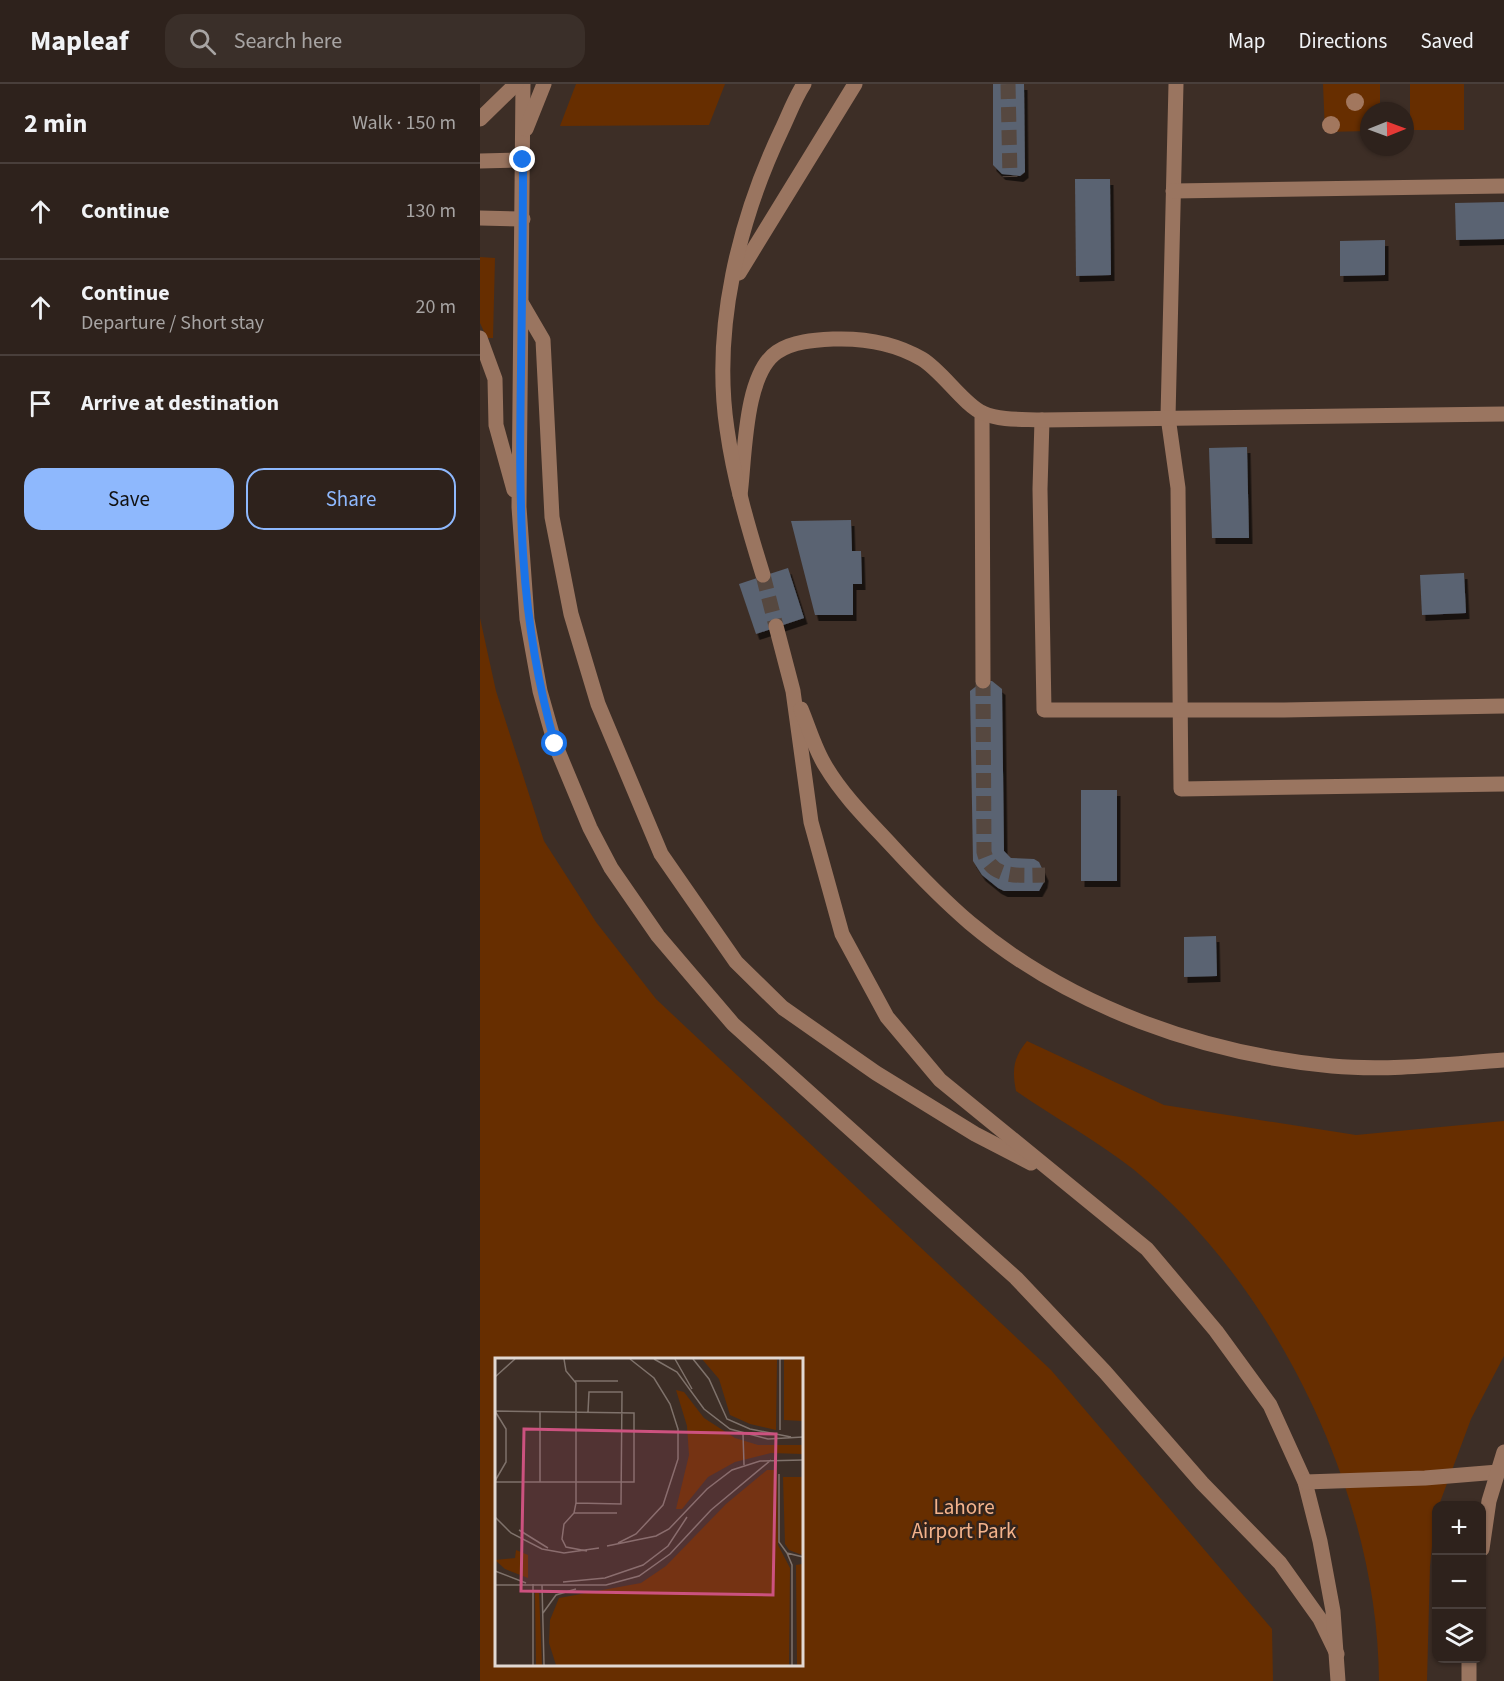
<!DOCTYPE html>
<html lang="en">
<head>
<meta charset="utf-8">
<style>
  body { margin:0; font-family:"Source Sans 3",sans-serif; background:#3a2f29; color:#f1f3f6 }
  .controls { position:absolute; right:18px; bottom:18px; display:grid; overflow:hidden; border-radius:12px; box-shadow:0 2px 4px #0004 }
  .controls button { width:54px; height:54px; display:grid; place-items:center; padding:0; border:0; border-bottom:2px solid #493f3b; background:#2e221c; color:#f1f3f6; font:30px sans-serif }
  .compass { position:absolute; left:880px; top:18px; width:54px; height:54px; border-radius:50%; background:#2e221c; box-shadow:0 2px 4px #0004; rotate:89deg }
  .stop { position:absolute; width:18px; height:18px; margin:-14px; border:4px solid #1a73e8; border-radius:50%; background:#fff }
  .stop.end { background:#1a73e8; border-color:#fff; box-shadow:0 2px 6px #0008 }
  .list { margin:0; padding:0; list-style:none }
  h2 { display:flex; justify-content:space-between; align-items:center; height:78px; margin:0; padding:0 24px; font-size:26px }
  h2 small { font-size:20px; font-weight:400; color:#a7a4a3 }
  .list li { display:grid; grid-template-columns:39px 1fr auto; gap:18px; align-items:center; box-sizing:border-box; height:96px; padding:0 24px; border-top:2px solid #493f3b }
  .list b { display:block; font-size:22px; white-space:nowrap }
  .list p { margin:0; font-size:20px; white-space:nowrap; color:#a7a4a3 }
  .list em { font-size:20px; font-style:normal; color:#a7a4a3 }
  .actions { display:flex; gap:12px; padding:18px 24px }
  .actions a { flex:1; padding:14px 0; border:2px solid #8eb8fd; border-radius:18px; text-align:center; font-size:21px; color:#8eb8fd }
  .actions .main { background:#8eb8fd; color:#111 }
  .icon { flex:none; width:33px; height:33px; fill:none; stroke:currentColor; stroke-width:2; stroke-linecap:round; stroke-linejoin:round }
  .map { position:relative; flex:none; width:1024px; height:1597px; overflow:hidden }
  header { display:flex; align-items:center; gap:36px; box-sizing:border-box; height:84px; padding:0 30px; background:#2e221c; border-bottom:2px solid #493f3b }
  header strong { font-size:28px }
  nav { display:flex; gap:33px; margin-inline-start:auto; font-size:21px }
  .search { width:420px; height:54px; background:#3a2f29; display:flex; align-items:center; gap:15px; box-sizing:border-box; padding:0 21px; border-radius:18px; color:#a7a4a3; font-size:22px }
  main { display:flex }
  aside { flex:1; background:#2e221c }
  .map>svg:first-child { display:block }
  .green { fill:#672e00; fill-rule:evenodd }
  .building { fill:#5a6372; filter:url(#shadow) }
  .lines { fill:none; stroke-linecap:round; stroke-linejoin:round }
  .minor-tunnel { stroke:#564840; stroke-width:15; stroke-dasharray:15 8; stroke-linecap:butt }
  .minor { stroke:#9a7560; stroke-width:15 }
  .tree { fill:#a2775e }
  .route { stroke:#1a73e8; stroke-width:8 }
  .labels { text-anchor:middle; stroke-width:5; stroke-linejoin:round; paint-order:stroke }
  .park-label { font-size:21px; fill:#f4b38c; stroke:#33241c }
  .inset-road { fill:none; stroke:#7f726b; stroke-width:1.5 }
  .view { fill:#cc527f; fill-opacity:0.15; stroke:#cc527f; stroke-width:3 }
  .inset-edge { fill:none; stroke:#e2d8d2; stroke-width:3 }
</style>
</head>
<body>
<header>
<strong>Mapleaf</strong>
<div class="search"><svg class="icon" aria-label="search" viewBox="0 0 24 24"><circle cx="10" cy="10" r="6"/><path d="M15 15l6 6"/></svg>Search here</div>
<nav><a>Map</a><a>Directions</a><a>Saved</a></nav>
</header>
<main>
<aside>
<h2>2 min<small>Walk · 150 m</small></h2>
<ul class="list">
<li><svg class="icon" aria-label="ahead" viewBox="0 0 24 24"><path d="M12 20V5M6 11l6-6 6 6"/></svg><div><b>Continue</b></div><em>130 m</em></li>
<li><svg class="icon" aria-label="ahead" viewBox="0 0 24 24"><path d="M12 20V5M6 11l6-6 6 6"/></svg><div><b>Continue</b><p>Departure / Short stay</p></div><em>20 m</em></li>
<li><svg class="icon" aria-label="arrive" viewBox="0 0 24 24"><path d="M6 21V4h12l-3 4 3 4H6"/></svg><div><b>Arrive at destination</b></div></li>
</ul>
<div class="actions"><a class="main">Save</a><a>Share</a></div>
</aside>
<div class="map">
<svg width="1024" height="1597" viewBox="0 0 1024 1597">
  <defs>
    <filter id="shadow"><feDropShadow dx="3.5" dy="6" stdDeviation="0" flood-color="#0009"/></filter>
  </defs>
  <rect width="100%" height="100%" fill="#3d2e26"/>
  <g class="green">
    <polygon points="96,0 245,0 229,41 80,42"/>
    <polygon points="843,0 900,0 900,27 889,27 889,47 845,48"/>
    <rect x="930" y="0" width="54" height="46"/>
    <polygon points="0,173 15,174 13,254 7,254 0,239"/>
    <path d="M0 534 16 607 64 757 116 838 176 915 571 1286 792 1545 793 1597H0ZM16 1276H321V1580H16Z"/>
    <path d="M547 957 684 1021 876 1051 1024 1037V1272L991 1335 959 1421 956 1422 950 1482 947 1597H899C898 1411 797 1202 653 1085 616 1056 575 1034 536 1007 532 986 533 974 547 957Z"/>
  </g>
  <g class="building">
    <polygon points="513,0 544,0 545,88 540,92 522,90 513,81"/>
    <polygon points="595,95 630,95 631,191 596,192"/>
    <polygon points="1024,118 1024,155 976,156 975,119"/>
    <polygon points="905,156 905,191 860,192 860,157"/>
    <polygon points="767,363 769,454 732,454 729,364"/>
    <polygon points="371,436 372,467 381,467 382,500 373,500 373,531 335,531 311,437"/>
    <polygon points="308,484 324,534 276,550 259,500"/>
    <polygon points="984,489 986,529 942,531 940,491"/>
    <polygon points="503,597 512,597 522,605 524,767 531,774 554,775 559,778 565,791 564,798 559,807 524,807 518,804 502,791 493,777 490,607"/>
    <rect x="601" y="706" width="36" height="91"/>
    <polygon points="736,852 737,892 704,893 704,853"/>
  </g>
  <g class="lines">
    <g class="minor-tunnel">
      <polyline points="528,0 530,93"/>
      <polyline points="283,491 296,542"/>
      <path d="M503 597 504 768C511 796 541 791 565 791"/>
    </g>
    <g class="minor">
      <polyline points="43,0 39,423 47,535 60,607 75,660 110,744 131,784 178,852 253,940 536,1194 625,1288 722,1399 800,1479 840,1535 857,1570"/>
      <polyline points="696,0 688,333 698,404 701,705 1024,700"/>
      <polyline points="0,35 36,0"/>
      <polyline points="46,45 64,0"/>
      <polyline points="0,77 43,76"/>
      <polyline points="693,107 1024,102"/>
      <polyline points="0,134 43,135"/>
      <polyline points="259,189 375,0"/>
      <polyline points="42,220 63,256 72,433 91,530 118,620 181,770 256,878 303,924 396,989 495,1050 551,1079"/>
      <polyline points="0,254 15,295 16,341 34,406"/>
      <polyline points="502,329 503,597"/>
      <polyline points="562,336 560,405 564,626 804,626 1024,622"/>
      <path d="M260 411C265 374 264 290 297 268 313 257 335 256 354 255 385 254 415 259 442 275 462 287 485 322 503 329 521 337 544 335 562 336L1024 330"/>
      <path d="M283 491C268 443 254 395 247 345 232 244 259 135 302 45 309 30 315 14 324 0"/>
      <polyline points="296,542 313,607 331,738 362,850 407,933 460,996 667,1165 736,1247 790,1321 825,1398 840,1457 853,1527 858,1597"/>
      <path d="M321 625C329 644 335 666 346 683 364 713 390 738 413 763 437 789 463 816 490 839 590 923 724 970 852 982 910 987 967 980 1024 976"/>
      <polyline points="825,1398 945,1394 1018,1388"/>
      <polyline points="1002,1465 1009,1417 1024,1368"/>
      <polyline points="989,1597 989,1574"/>
    </g>
  </g>
  <g class="tree">
    <circle cx="875" cy="18" r="9"/>
    <circle cx="851" cy="41" r="9"/>
  </g>
  <g class="lines">
    <path class="route" d="M43 76C43 146 42 216 41 286 39 418 38 532 75 660"/>
  </g>
  <g class="labels">
    <g class="park-label">
      <text x="484" y="1430">Lahore<tspan x="484" dy="24">Airport Park</tspan></text>
    </g>
  </g>
  <g transform="translate(15 1274)">
    <rect width="308" height="308" fill="#3d2e26"/>
    <path d="M207 1H282L281 72 255 66 235 57 224 21ZM289 1H307V63L289 62ZM181 32 189 34 209 60 240 80 263 87H307V96L276 95 240 104 213 119 187 151H181L194 97 192 68ZM272 112H282L283 187 295 210 294 307H61L54 285 55 262 64 240 146 225 171 208 231 146ZM288 119H307V197L294 192 290 186ZM21 192 33 197V220L10 211 0 202 20 200ZM307 206V307H302L301 207ZM40 235H44L47 307H41Z" fill="#672e00"/>
    <path class="inset-road" d="M69 1 71 13 81 25V145L79 155 69 166 67 181 71 189 92 193M159 1 182 14 209 51 235 71 273 81 308 79M180 1 197 31M198 1 214 21 232 61 255 71 296 79M0 19 20 1M80 23H123M0 53 139 55V124H0M0 53 11 71V104L0 123M285 72V1M248 76 249 107M284 116V184L292 195 308 199M45 124V53M81 145 126 146 127 34H94L93 54M79 155H122M0 159 16 175 47 191 69 195 104 190M24 172 53 190M123 185 141 176 168 147 183 101V71L175 46 159 20 135 1M112 188 161 178 174 171 212 131 237 112 265 103 308 102M292 195 297 207V307M0 213 31 225M68 224 110 220 148 207 173 188 192 159M0 227H111L144 218 175 196 216 152 276 102M47 227 49 307M48 255 61 237 81 231M38 307V226"/>
    <path class="view" d="M29 71 281 76 278 237 26 233Z"/>
    <rect width="308" height="308" class="inset-edge"/>
  </g>
</svg>
<div class="controls">
<button>+</button>
<button>−</button>
<button><svg class="icon" aria-label="layers" viewBox="0 0 24 24"><path d="M12 4l9 5-9 5-9-5zM3 14l9 5 9-5"/></svg></button>
</div>
<svg class="compass" viewBox="-18 -18 36 36"><path d="M0-13l5 13h-10z" fill="#e53935"/><path d="M0 13l5-13h-10z" fill="#a7a4a3"/></svg>
<div class="stop" style="left:75px;top:660px"></div>
<div class="stop end" style="left:43px;top:76px"></div>
</div>
</main>
</body>
</html>
